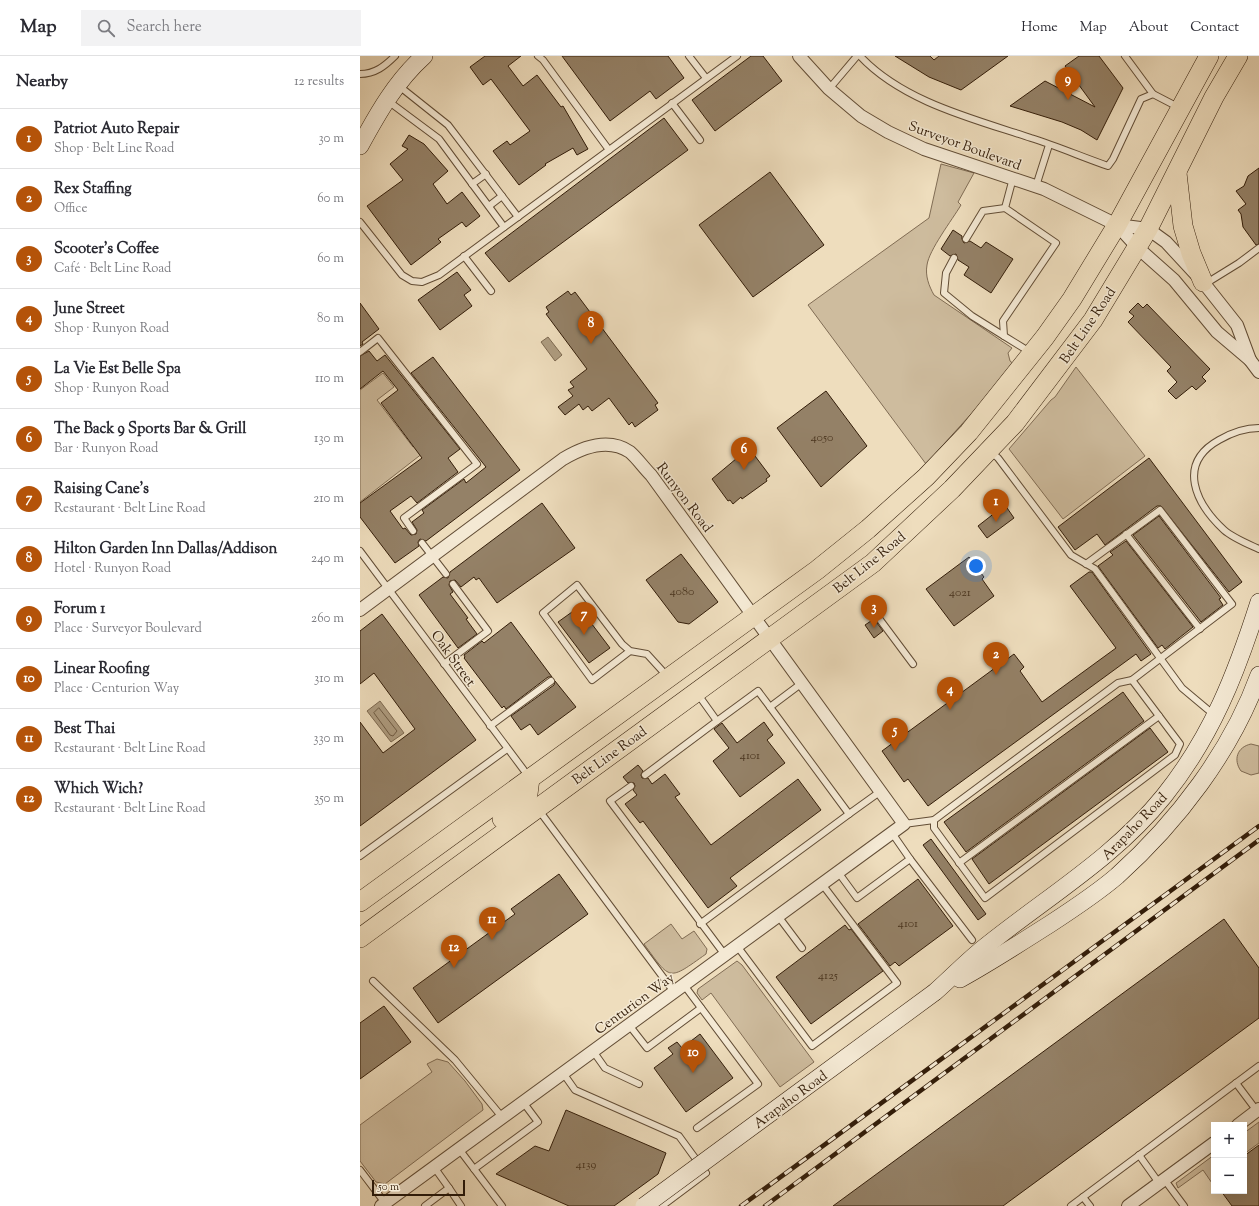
<!DOCTYPE html>
<html lang="en">
<head>
<meta charset="utf-8">
<style>
  body { margin:0; font-family:"Sorts Mill Goudy",serif; background:#f2f2f3; color:#2b2b33 }
  .controls { position:absolute; right:12px; bottom:12px; display:grid; overflow:hidden; border-radius:0px; box-shadow:0 4px 16px #0002 }
  .controls button { width:36px; height:36px; display:grid; place-items:center; padding:0; border:0; border-bottom:1px solid #e1e1e2; background:#fff; color:#2b2b33; font:20px sans-serif }
  .scale { position:absolute; left:12px; bottom:10px; width:93px; box-sizing:border-box; padding-left:4px; border:2px solid #331d09; border-top:0; font-size:11px; line-height:14px; white-space:nowrap; color:#331d09; -webkit-text-stroke:3px #f4e9d4; paint-order:stroke }
  .you { position:absolute; left:616px; top:510px; width:14px; height:14px; margin:-10px; border:3px solid #fff; border-radius:50%; background:#1a73e8; box-shadow:0 0 0 6px #1a73e833 }
  .badge { display:grid; place-items:center; width:26px; height:26px; border-radius:50%; background:#b45309; color:#fff; font-size:13px; font-weight:700 }
  .pin { position:absolute; translate:-50% -33px; filter:drop-shadow(0 1px 2px #0008) }
  .pin::after { content:''; position:absolute; top:21px; width:14px; height:12px; background:inherit; clip-path:polygon(0 0,100% 0,50% 100%) }
  .list { margin:0; padding:0; list-style:none }
  h2 { display:flex; justify-content:space-between; align-items:center; height:52px; margin:0; padding:0 16px; font-size:17px }
  h2 small { font-size:13px; font-weight:400; color:#7c7c81 }
  .list li { display:grid; grid-template-columns:26px 1fr auto; gap:12px; align-items:center; box-sizing:border-box; height:60px; padding:0 16px; border-top:1px solid #e1e1e2 }
  .list b { display:block; font-size:15px; white-space:nowrap }
  .list p { margin:0; font-size:13px; white-space:nowrap; color:#7c7c81 }
  .list em { font-size:13px; font-style:normal; color:#7c7c81 }
  .icon { flex:none; width:22px; height:22px; fill:none; stroke:currentColor; stroke-width:2; stroke-linecap:round; stroke-linejoin:round }
  .map { position:relative; flex:none; width:899px; height:1150px; overflow:hidden }
  header { display:flex; align-items:center; gap:24px; box-sizing:border-box; height:56px; padding:0 20px; background:#fff; border-bottom:1px solid #e1e1e2 }
  header strong { font-size:19px }
  nav { display:flex; gap:22px; margin-inline-start:auto; font-size:14px }
  .search { width:280px; height:36px; background:#f2f2f3; display:flex; align-items:center; gap:10px; box-sizing:border-box; padding:0 14px; border-radius:0px; color:#7c7c81; font-size:15px }
  main { display:flex }
  aside { flex:1; background:#fff }
  .map>svg:first-child { display:block }
  .green { fill:#cebc9e; stroke:#806c54 }
  .water { fill:#ae9c80; stroke:#7d6950 }
  .lines { fill:none; stroke-linecap:round; stroke-linejoin:round }
  .shore { stroke:#705c44; stroke-width:1 }
  .building { fill:#948167; stroke:#331d09 }
  .lane-casing { stroke:#624d36; stroke-width:8 }
  .street-casing { stroke:#624d36; stroke-width:14 }
  .secondary-casing { stroke:#331d09; stroke-width:18 }
  .primary-casing { stroke:#331d09; stroke-width:20 }
  .lane { stroke:#f4e9d4; stroke-width:6 }
  .street { stroke:#f4e9d4; stroke-width:12 }
  .secondary { stroke:#f4e9d4; stroke-width:17 }
  .primary { stroke:#eeddbd; stroke-width:19 }
  .rail-casing { stroke:#331d09; stroke-width:4.5 }
  .rail { stroke:#f4e9d4; stroke-width:3; stroke-dasharray:9; stroke-linecap:butt }
  .secondary-bridge-casing { stroke:#331d09; stroke-width:18; stroke-linecap:butt }
  .secondary-bridge { stroke:#f4e9d4; stroke-width:17 }
  .labels { text-anchor:middle; stroke-width:3; stroke-linejoin:round; paint-order:stroke }
  .number-label { font-size:12px; fill:#4b3620 }
  .street-label { font-size:14px; fill:#331d09; stroke:#f4e9d4 }
</style>
</head>
<body>
<header>
<strong>Map</strong>
<div class="search"><svg class="icon" aria-label="search" viewBox="0 0 24 24"><circle cx="10" cy="10" r="6"/><path d="M15 15l6 6"/></svg>Search here</div>
<nav><a>Home</a><a>Map</a><a>About</a><a>Contact</a></nav>
</header>
<main>
<aside>
<h2>Nearby<small>12 results</small></h2>
<ul class="list">
<li><span class="badge">1</span><div><b>Patriot Auto Repair</b><p>Shop · Belt Line Road</p></div><em>30 m</em></li>
<li><span class="badge">2</span><div><b>Rex Staffing</b><p>Office</p></div><em>60 m</em></li>
<li><span class="badge">3</span><div><b>Scooter's Coffee</b><p>Café · Belt Line Road</p></div><em>60 m</em></li>
<li><span class="badge">4</span><div><b>June Street</b><p>Shop · Runyon Road</p></div><em>80 m</em></li>
<li><span class="badge">5</span><div><b>La Vie Est Belle Spa</b><p>Shop · Runyon Road</p></div><em>110 m</em></li>
<li><span class="badge">6</span><div><b>The Back 9 Sports Bar &amp; Grill</b><p>Bar · Runyon Road</p></div><em>130 m</em></li>
<li><span class="badge">7</span><div><b>Raising Cane's</b><p>Restaurant · Belt Line Road</p></div><em>210 m</em></li>
<li><span class="badge">8</span><div><b>Hilton Garden Inn Dallas/Addison</b><p>Hotel · Runyon Road</p></div><em>240 m</em></li>
<li><span class="badge">9</span><div><b>Forum 1</b><p>Place · Surveyor Boulevard</p></div><em>260 m</em></li>
<li><span class="badge">10</span><div><b>Linear Roofing</b><p>Place · Centurion Way</p></div><em>310 m</em></li>
<li><span class="badge">11</span><div><b>Best Thai</b><p>Restaurant · Belt Line Road</p></div><em>330 m</em></li>
<li><span class="badge">12</span><div><b>Which Wich?</b><p>Restaurant · Belt Line Road</p></div><em>350 m</em></li>
</ul>
</aside>
<div class="map">
<svg width="899" height="1150" viewBox="0 0 899 1150">
  <rect width="100%" height="100%" fill="#eeddbd"/>
  <filter id="stains"><feTurbulence type="fractalNoise" baseFrequency=".005" numOctaves="4"/><feColorMatrix values="0 0 0 0 .2 0 0 0 0 .09 0 0 0 0 .02 0 0 0 .5 -.17"/></filter>
  <radialGradient id="worn" r=".72"><stop offset=".6" stop-color="#630" stop-opacity="0"/><stop offset="1" stop-color="#630" stop-opacity=".3"/></radialGradient>
  <g class="green">
    <path d="M581 108 614 117 598 146 601 149C592 164 569 194 567 209 565 220 569 230 574 239L652 292 648 297 650 305 655 309 566 408 448 249 569 162Z"/>
    <polygon points="716,311 785,400 703,463 649,393 691,344 695,341"/>
    <polygon points="23,317 34,331 17,344 53,391 66,381 72,390 0,446 0,334"/>
    <path d="M891 688 899 690V717L891 719 881 715C873 704 877 691 891 688Z"/>
    <path d="M311 868 322 883 334 875 347 893 346 898C308 925 311 925 284 888Z"/>
    <polygon points="377,905 382,909 454,1006 420,1031 351,937 342,944 337,937 338,933"/>
    <polygon points="77,1003 88,1006 105,1025 122,1048 123,1054 25,1128 16,1126 0,1105 0,1069 72,1016 67,1008"/>
    <polygon points="899,1066 899,1087 884,1098 884,1077"/>
    <polygon points="854,1099 854,1130 843,1114 818,1132 816,1127 819,1125"/>
  </g>
  <g class="water">
    <polygon points="188,281 202,299 195,305 181,286"/>
    <polygon points="20,645 44,677 31,686 7,655"/>
  </g>
  <g class="lines">
    <polygon class="shore" points="19,652 37,675 33,680 30,679 14,657"/>
  </g>
  <g class="building">
    <polygon points="125,0 161,0 148,10 163,30 177,19 201,51 203,50 228,93 217,99 213,92 185,108 186,109 159,129 133,95 147,85 150,89 170,75 131,23 123,29 110,11"/>
    <polygon points="202,0 308,0 324,22 296,43 290,35 250,65"/>
    <polygon points="391,0 403,0 422,25 355,75 332,44"/>
    <polygon points="535,0 570,0 574,4 579,0 648,0 601,34 569,21"/>
    <polygon points="719,0 739,0 763,32 737,84 721,74 702,66 650,50 685,25 735,51 705,10"/>
    <polygon points="304,62 328,94 149,226 125,197"/>
    <polygon points="49,79 64,88 88,115 73,128 87,148 102,136 120,160 106,171 102,166 78,183 81,186 51,209 7,150 43,124 30,108 48,93 42,90"/>
    <polygon points="899,112 899,188 896,189 883,171 881,158 878,154 886,148 876,135 884,130 888,120"/>
    <polygon points="410,116 464,189 393,241 339,169"/>
    <polygon points="593,174 602,180 602,183 604,187 610,185 621,192 626,186 653,203 631,237 604,219 609,211 598,204 596,198 590,200 581,193"/>
    <polygon points="97,216 111,234 104,239 112,250 80,274 58,244"/>
    <polygon points="208,235 211,239 215,236 298,347 295,349 298,354 275,371 272,366 269,369 249,342 232,355 228,350 223,354 219,348 205,359 198,351 213,340 208,334 214,331 210,326 227,313 186,258 189,256 186,251"/>
    <polygon points="0,247 19,273 2,286 3,288 0,290"/>
    <polygon points="778,247 783,252 787,248 850,313 842,321 846,325 836,334 832,330 816,343 808,335 817,326 807,315 811,311 768,266 774,260 769,256"/>
    <polygon points="9,295 17,305 25,299 100,393 88,402 98,416 57,447 51,440 30,455 43,473 45,472 51,479 56,478 57,474 52,466 64,457 62,454 104,423 106,427 126,411 51,317 73,301 160,414 66,485 60,483 58,486 59,490 35,507 0,461 0,447 62,402 21,347 38,334 23,315 0,333 0,300"/>
    <polygon points="466,335 507,390 461,431 417,372"/>
    <polygon points="389,392 410,420 406,423 407,425 382,443 381,441 373,448 370,444 368,445 352,423"/>
    <polygon points="789,402 882,526 869,536 801,450 797,450 745,489 737,478 715,494 698,471"/>
    <polygon points="182,447 215,492 137,547 119,522 116,524 114,521 101,531 95,524 90,525 89,529 93,536 90,538 108,562 106,563 117,578 98,592 59,539 83,521 88,522 90,516"/>
    <polygon points="645,449 654,462 627,482 618,470"/>
    <polygon points="799,460 861,542 859,543 863,549 841,566 773,479"/>
    <polygon points="766,485 833,571 805,593 802,589 798,592 738,510 753,499 750,496"/>
    <polygon points="321,498 358,546 329,568 318,566 286,524"/>
    <polygon points="609,501 624,521 622,523 634,540 594,570 566,533"/>
    <polygon points="729,516 732,516 791,598 781,605 776,598 568,750 548,723 544,726 522,695 654,598 664,611 660,615 682,646 756,592 710,530"/>
    <polygon points="219,551 250,592 229,607 198,566"/>
    <polygon points="22,558 116,684 0,770 0,666 23,697 55,673 14,617 0,628 0,575"/>
    <polygon points="514,563 523,575 514,582 505,569"/>
    <polygon points="151,566 192,621 188,621 146,653 144,650 142,652 104,602 105,601 104,599 122,585 124,587"/>
    <polygon points="195,625 216,651 178,679 170,668 161,674 151,660 194,629"/>
    <polygon points="763,636 784,665 606,796 584,766"/>
    <polygon points="404,666 413,679 407,684 425,707 380,741 353,705 369,692 354,673 362,667 377,687"/>
    <polygon points="790,672 808,696 629,828 612,803"/>
    <polygon points="278,709 283,715 281,719 282,722 288,722 292,728 305,718 320,738 315,741 351,789 438,723 461,754 370,822 377,830 348,852 283,765 280,767 265,748 277,739 273,734 275,730 274,727 268,727 263,721"/>
    <polygon points="571,783 626,858 618,864 563,789"/>
    <polygon points="199,818 228,858 78,967 53,932 155,858 151,853"/>
    <polygon points="558,823 593,870 539,910 535,906 530,910 498,868"/>
    <polygon points="864,863 899,912 899,962 643,1150 473,1150"/>
    <polygon points="485,869 489,874 491,873 523,915 451,968 416,921"/>
    <polygon points="24,950 51,986 0,1023 0,967"/>
    <polygon points="340,978 373,1022 326,1056 294,1012 313,998 308,992 317,986 322,992"/>
    <polygon points="206,1054 306,1097 298,1118 254,1150 209,1150 136,1118 175,1090 189,1095"/>
    <polygon points="899,1089 899,1150 872,1150 861,1135 884,1135 884,1100"/>
  </g>
  <g class="lines">
    <g class="lane-casing">
      <g id="lane">
        <polyline points="178,0 183,4 249,94"/>
        <polyline points="329,0 346,22"/>
        <path d="M500 0C543 46 614 63 671 82 697 90 722 101 748 110L753 103 781 43 793 38 818 51"/>
        <polyline points="765,0 793,38"/>
        <path d="M0 18C15 18 25 10 35 0"/>
        <polyline points="39,30 88,69 158,161"/>
        <polyline points="469,33 497,0"/>
        <polyline points="28,45 79,83 144,171"/>
        <polyline points="312,47 340,84"/>
        <polyline points="653,122 645,152 696,187 643,265 644,280 670,296"/>
        <polyline points="112,128 126,118"/>
        <polyline points="676,130 689,89"/>
        <polyline points="129,150 142,140"/>
        <polyline points="0,166 42,219 52,225 62,226 79,219 377,0"/>
        <polyline points="606,183 623,155 645,152"/>
        <polyline points="104,200 131,235"/>
        <polyline points="594,202 586,217 584,237 612,260 644,280"/>
        <polyline points="845,228 879,207 899,192"/>
        <polyline points="0,296 18,282 117,408 44,462 53,475"/>
        <path d="M899 372C884 372 871 377 859 384 816 408 836 448 864 474 873 482 888 488 899 493"/>
        <polyline points="631,396 638,402 711,499 735,513 822,632 853,658"/>
        <polyline points="766,478 840,573"/>
        <polyline points="62,487 86,518"/>
        <polyline points="0,495 169,721"/>
        <polyline points="512,553 553,608"/>
        <polyline points="270,595 232,624 183,557 217,529 262,588 270,595 287,598 307,620"/>
        <polyline points="84,608 128,575 93,528"/>
        <polyline points="410,651 489,758 521,735"/>
        <polyline points="357,665 398,635 410,651 442,627"/>
        <polyline points="130,670 191,625"/>
        <polyline points="285,719 357,665 337,637"/>
        <polyline points="271,730 250,745 365,899"/>
        <polyline points="178,753 314,936"/>
        <polyline points="574,764 574,772 625,842 815,699 820,688 772,624"/>
        <polyline points="544,768 574,764 758,627 772,624 872,548 800,454 726,508"/>
        <polyline points="0,800 147,693"/>
        <polyline points="550,803 612,884"/>
        <polyline points="599,807 799,660"/>
        <polyline points="478,816 497,842 550,803 532,777"/>
        <polyline points="418,860 442,892"/>
        <polyline points="340,868 489,758"/>
        <polyline points="377,890 452,990 537,927 462,828"/>
        <polyline points="13,925 95,1004 142,1061"/>
        <polyline points="324,929 398,1028 337,1072"/>
        <polyline points="269,969 287,992 341,952"/>
        <polyline points="233,995 245,1012 279,1028"/>
        <polyline points="203,1017 215,1034 319,1080 346,1117 302,1150"/>
        <polyline points="876,1027 897,1055"/>
        <polyline points="99,1093 142,1150"/>
        <polyline points="779,1099 799,1127"/>
        <polyline points="74,1111 89,1132"/>
        <polyline points="114,1113 178,1066 163,1046"/>
        <polyline points="0,1114 25,1147"/>
        <polyline points="804,1123 824,1150"/>
        <polyline points="723,1141 730,1150"/>
        <polyline points="65,1150 89,1132 101,1150"/>
        <polyline points="711,1150 899,1010"/>
      </g>
    </g>
    <g class="street-casing">
      <g id="street">
        <polyline points="439,0 469,33 501,60 528,76 564,93 684,133 757,169 788,173 806,186 843,226 877,269 890,304"/>
        <polyline points="757,169 778,192 814,224 857,276 890,304 899,316"/>
        <path d="M0 554 203 403C223 391 248 381 270 396 277 402 284 412 291 419L544 768 21 1150"/>
        <polyline points="878,1069 899,1053"/>
        <polyline points="768,1150 854,1087"/>
      </g>
    </g>
    <g class="secondary-casing">
      <g id="secondary">
        <path d="M0 90C18 57 36 25 64 0"/>
        <path d="M600 923C631 906 660 887 690 868 713 853 736 838 757 820 817 766 871 696 899 619"/>
        <path d="M575 936C592 921 608 904 626 890 687 841 755 801 804 740 852 680 876 618 899 546"/>
      </g>
    </g>
    <g class="primary-casing">
      <g id="primary">
        <polyline points="817,117 823,170 831,197 843,226"/>
        <polyline points="142,763 163,746 168,738 170,722"/>
        <polyline points="0,846 457,514 508,473 566,421 609,376 685,281 712,243 757,169 849,0"/>
        <polyline points="0,882 513,507 592,433 655,367 733,264 788,173 854,41 878,0"/>
      </g>
    </g>
    <use href="#lane" class="lane"/>
    <use href="#street" class="street"/>
    <use href="#secondary" class="secondary"/>
    <use href="#primary" class="primary"/>
    <g class="rail-casing">
      <g id="rail">
        <polyline points="381,1150 899,770"/>
        <polyline points="405,1150 899,784"/>
      </g>
    </g>
    <use href="#rail" class="rail"/>
    <g class="secondary-bridge-casing">
      <polyline id="secondary-bridge" points="284,1150 575,936"/>
    </g>
    <use href="#secondary-bridge" class="secondary-bridge"/>
  </g>
  <g class="labels">
    <g class="number-label">
      <text x="462" y="385">4050</text>
      <text x="322" y="539">4080</text>
      <text x="600" y="540">4021</text>
      <text x="390" y="703">4101</text>
      <text x="548" y="871">4101</text>
      <text x="468" y="923">4125</text>
      <text x="226" y="1112">4139</text>
    </g>
    <g class="street-label">
      <text transform="translate(605 89) rotate(20)" y="5">Surveyor Boulevard</text>
      <text transform="translate(727 269) rotate(-56)" y="5">Belt Line Road</text>
      <text transform="translate(325 441) rotate(53)" y="5">Runyon Road</text>
      <text transform="translate(509 506) rotate(-39)" y="5">Belt Line Road</text>
      <text transform="translate(94 602) rotate(54)" y="5">Oak Street</text>
      <text transform="translate(249 699) rotate(-36)" y="5">Belt Line Road</text>
      <text transform="translate(774 770) rotate(-46)" y="5">Arapaho Road</text>
      <text transform="translate(274 947) rotate(-36)" y="5">Centurion Way</text>
      <text transform="translate(430 1043) rotate(-36)" y="5">Arapaho Road</text>
    </g>
  </g>
  <rect width="100%" height="100%" filter="url(#stains)"/>
  <rect width="100%" height="100%" fill="url(#worn)"/>
</svg>
<div class="controls">
<button>+</button>
<button>−</button>
</div>
<div class="scale">50 m</div>
<div class="you"></div>
<div class="pin badge" style="left:636px;top:466px">1</div>
<div class="pin badge" style="left:636px;top:619px">2</div>
<div class="pin badge" style="left:514px;top:572px">3</div>
<div class="pin badge" style="left:590px;top:654px">4</div>
<div class="pin badge" style="left:535px;top:695px">5</div>
<div class="pin badge" style="left:384px;top:414px">6</div>
<div class="pin badge" style="left:224px;top:579px">7</div>
<div class="pin badge" style="left:231px;top:288px">8</div>
<div class="pin badge" style="left:708px;top:44px">9</div>
<div class="pin badge" style="left:333px;top:1017px">10</div>
<div class="pin badge" style="left:132px;top:884px">11</div>
<div class="pin badge" style="left:94px;top:912px">12</div>
</div>
</main>
</body>
</html>
